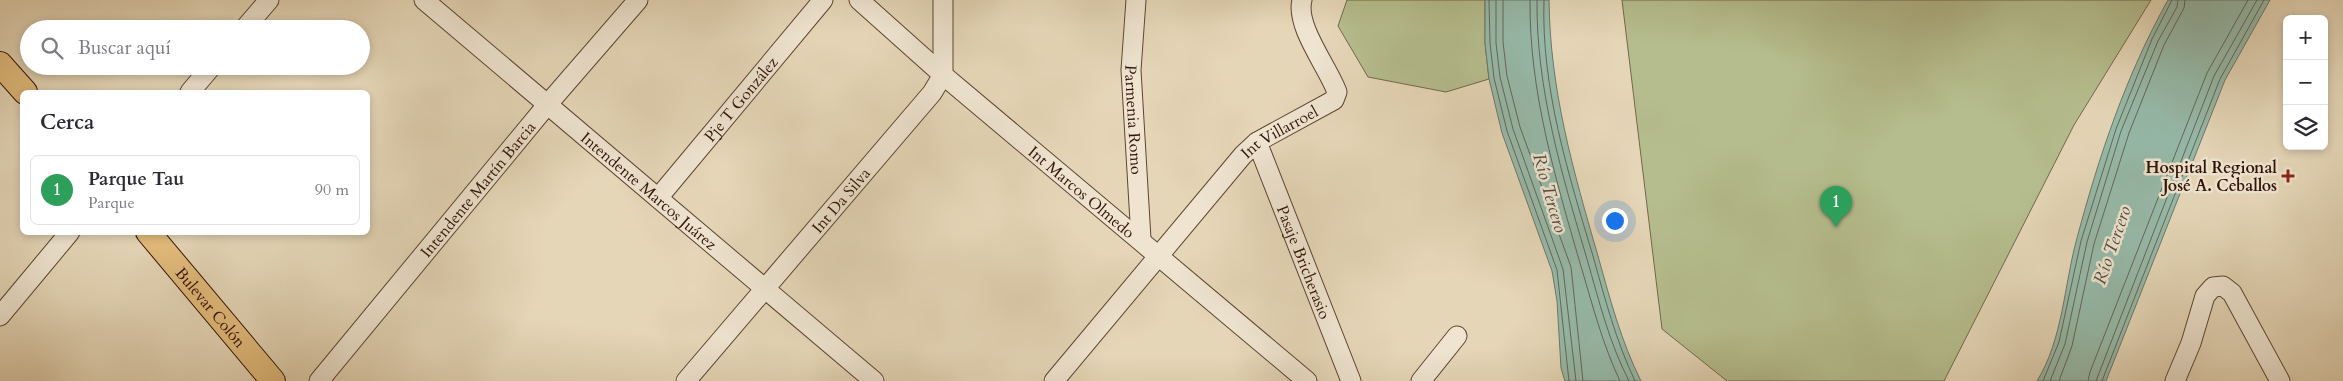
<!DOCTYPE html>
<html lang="es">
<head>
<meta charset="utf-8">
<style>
  body { margin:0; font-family:Cardo,serif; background:#f7f7f7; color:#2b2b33 }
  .controls { position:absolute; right:15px; top:15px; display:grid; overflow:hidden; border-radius:8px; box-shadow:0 2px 8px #0003 }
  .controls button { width:45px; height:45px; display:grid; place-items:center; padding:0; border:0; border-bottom:1px solid #e1e1e2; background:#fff; color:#2b2b33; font:25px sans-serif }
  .you { position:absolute; left:1614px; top:220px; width:18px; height:18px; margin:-12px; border:4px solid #fff; border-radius:50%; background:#1a73e8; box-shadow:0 0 0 8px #1a73e833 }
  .badge { display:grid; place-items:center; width:32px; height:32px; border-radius:50%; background:#0f766e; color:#fff; font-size:16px; font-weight:700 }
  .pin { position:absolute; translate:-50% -41px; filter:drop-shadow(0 1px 2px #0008) }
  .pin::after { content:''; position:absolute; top:26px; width:18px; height:15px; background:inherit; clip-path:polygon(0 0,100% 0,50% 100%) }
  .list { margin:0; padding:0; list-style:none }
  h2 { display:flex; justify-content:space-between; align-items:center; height:65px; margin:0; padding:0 20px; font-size:21px }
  h2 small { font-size:16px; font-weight:400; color:#7c7c81 }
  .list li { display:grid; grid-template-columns:32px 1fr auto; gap:15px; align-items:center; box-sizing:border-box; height:70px; margin:0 10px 10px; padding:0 10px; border:1px solid #e1e1e2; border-radius:8px }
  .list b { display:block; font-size:19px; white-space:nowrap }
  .list p { margin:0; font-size:16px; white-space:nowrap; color:#7c7c81 }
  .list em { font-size:16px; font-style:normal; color:#7c7c81 }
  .icon { flex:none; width:28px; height:28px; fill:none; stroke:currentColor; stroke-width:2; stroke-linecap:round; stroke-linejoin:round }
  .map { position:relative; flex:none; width:2343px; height:381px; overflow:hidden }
  .search { position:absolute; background:#fff; box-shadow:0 2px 8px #0003; left:20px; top:20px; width:350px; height:55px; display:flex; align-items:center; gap:12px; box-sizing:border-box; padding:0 18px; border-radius:28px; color:#7c7c81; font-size:19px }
  .panel { position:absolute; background:#fff; box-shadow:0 2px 8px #0003; left:20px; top:90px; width:350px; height:145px; border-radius:8px }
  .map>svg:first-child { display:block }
  .green { fill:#b5bd8e; stroke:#73684a }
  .water { fill:#96baa9; stroke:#6e7768 }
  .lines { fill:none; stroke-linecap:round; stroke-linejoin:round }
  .shore { stroke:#646658; stroke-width:1 }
  .minor-casing { stroke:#5e4432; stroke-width:21 }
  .major-casing { stroke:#311306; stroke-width:26 }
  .minor { stroke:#eee4d0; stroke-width:19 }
  .major { stroke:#e2bb7c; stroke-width:24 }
  .poi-dot { fill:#8f2418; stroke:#eee4d0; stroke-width:2 }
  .labels { text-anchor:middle; stroke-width:5; stroke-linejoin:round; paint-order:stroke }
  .street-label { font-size:16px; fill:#311306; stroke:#eee4d0 }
  .poi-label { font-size:16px; font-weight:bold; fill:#311306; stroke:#eee4d0; text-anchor:end }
  .water-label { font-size:18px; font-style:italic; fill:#544d3f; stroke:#eee4d0 }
</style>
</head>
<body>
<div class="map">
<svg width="2343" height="381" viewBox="0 0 2343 381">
  <rect width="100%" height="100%" fill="#e5d6b7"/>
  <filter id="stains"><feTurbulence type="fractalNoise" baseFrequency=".004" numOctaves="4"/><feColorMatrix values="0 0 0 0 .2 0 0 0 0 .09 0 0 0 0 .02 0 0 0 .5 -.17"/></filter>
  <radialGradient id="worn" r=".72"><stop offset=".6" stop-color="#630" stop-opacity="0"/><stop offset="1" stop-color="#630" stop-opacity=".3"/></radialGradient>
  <g class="green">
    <polygon points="1347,0 1485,0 1485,43 1489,79 1446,92 1368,77 1338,26"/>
    <polygon points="1622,0 2151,0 2074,125 1944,381 1727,381 1662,329"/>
  </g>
  <g class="water">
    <path d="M1485 0H1549C1550 90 1573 170 1598 256 1610 299 1621 341 1641 381H1565L1561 368 1557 301 1552 271 1502 133 1489 79 1485 43Z"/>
    <path d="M2168 0H2270L2225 80 2106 381H2037C2063 339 2064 285 2077 238 2099 156 2126 75 2168 0Z"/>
  </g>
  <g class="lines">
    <g class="shore">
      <polyline points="1489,0 1490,43 1494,78 1507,131 1557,270 1569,381"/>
      <polyline points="1496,0 1496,43 1500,77 1513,129 1563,269 1576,381"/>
      <polyline points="1503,0 1503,42 1507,76 1520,127 1571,267 1583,381"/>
      <path d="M1530 0C1529 90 1555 177 1580 263 1592 303 1602 343 1620 381"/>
      <path d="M1537 0C1536 89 1562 175 1587 259 1599 301 1609 342 1629 381"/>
      <path d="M1544 0C1541 87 1568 173 1593 256 1605 299 1616 341 1635 381"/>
      <polyline points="2043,381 2059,342 2081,241 2116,129 2152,39 2172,0"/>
      <polyline points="2050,381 2065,344 2087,242 2121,131 2158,41 2177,7 2178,0"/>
      <polyline points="2059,381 2072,346 2094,244 2129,133 2164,45 2184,8 2185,0"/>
      <polyline points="2088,381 2090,372 2207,73 2248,0"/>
      <polyline points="2096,381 2214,76 2257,0"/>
      <polyline points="2102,381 2220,79 2264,0"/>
    </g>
    <g class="minor-casing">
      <g id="minor">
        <path id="s1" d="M424 0 874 381"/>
        <path id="s2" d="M859 0 943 75 1307 381"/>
        <path id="s3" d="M1136 0 1131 70 1141 239"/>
        <polyline points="244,29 269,0"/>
        <polyline points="190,92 212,66"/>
        <path id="s4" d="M1257 142 1351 381"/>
        <path id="s5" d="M658 198 823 0"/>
        <polyline points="0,316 70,232"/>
        <path id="s6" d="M319 381 547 105 638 0"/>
        <path id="s7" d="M686 381 932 93 943 75V0"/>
        <path id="s8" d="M1054 381 1243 155 1257 142 1334 100 1337 92C1328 67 1295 26 1302 0"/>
        <polyline points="1421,381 1457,336"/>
        <polyline points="2175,381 2191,343 2205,296 2213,287 2223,286 2232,293 2280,381"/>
      </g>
    </g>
    <g class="major-casing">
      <g id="major">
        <polyline points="0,64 25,92"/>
        <path id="s9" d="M148 232 273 381"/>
      </g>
    </g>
    <use href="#minor" class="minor"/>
    <use href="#major" class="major"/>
  </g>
  <path class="poi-dot" d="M2285.5 168.5h5v5h5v5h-5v5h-5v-5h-5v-5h5z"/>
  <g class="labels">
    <g class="street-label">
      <text dy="6" stroke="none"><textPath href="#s5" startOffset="129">Pje T González</textPath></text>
      <text dy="6" stroke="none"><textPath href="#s3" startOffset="120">Parmenia Romo</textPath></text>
      <text dy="6" stroke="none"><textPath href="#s8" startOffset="338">Int Villarroel</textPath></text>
      <text dy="6" stroke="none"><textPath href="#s6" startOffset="249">Intendente Martín Barcia</textPath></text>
      <text dy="6" stroke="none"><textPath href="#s1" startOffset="295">Intendente Marcos Juárez</textPath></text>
      <text dy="6" stroke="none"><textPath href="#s2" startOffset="294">Int Marcos Olmedo</textPath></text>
      <text dy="6" stroke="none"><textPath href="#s7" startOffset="238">Int Da Silva</textPath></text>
      <text dy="6" stroke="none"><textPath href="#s4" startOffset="129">Pasaje Bricherasio</textPath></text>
      <text dy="6" stroke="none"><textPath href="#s9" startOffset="98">Bulevar Colón</textPath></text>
    </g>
    <g class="poi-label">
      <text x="2277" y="173">Hospital Regional<tspan x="2277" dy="18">José A. Ceballos</tspan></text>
    </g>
    <g class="water-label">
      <text transform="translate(1550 193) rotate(74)" y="6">Río Tercero</text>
      <text transform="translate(2112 245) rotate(-71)" y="6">Río Tercero</text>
    </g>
  </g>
  <rect width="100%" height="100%" filter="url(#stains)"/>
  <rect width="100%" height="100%" fill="url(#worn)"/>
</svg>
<div class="controls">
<button>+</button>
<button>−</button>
<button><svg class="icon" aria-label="layers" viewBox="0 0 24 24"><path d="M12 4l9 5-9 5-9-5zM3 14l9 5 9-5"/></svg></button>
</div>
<div class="you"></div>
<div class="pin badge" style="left:1836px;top:227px;background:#2e9e5b">1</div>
<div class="search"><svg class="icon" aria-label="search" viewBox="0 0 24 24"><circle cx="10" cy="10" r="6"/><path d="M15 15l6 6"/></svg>Buscar aquí</div>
<section class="panel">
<h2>Cerca<small></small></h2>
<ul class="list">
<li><span class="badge" style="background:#2e9e5b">1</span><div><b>Parque Tau</b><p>Parque</p></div><em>90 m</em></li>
</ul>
</section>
</div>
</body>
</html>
